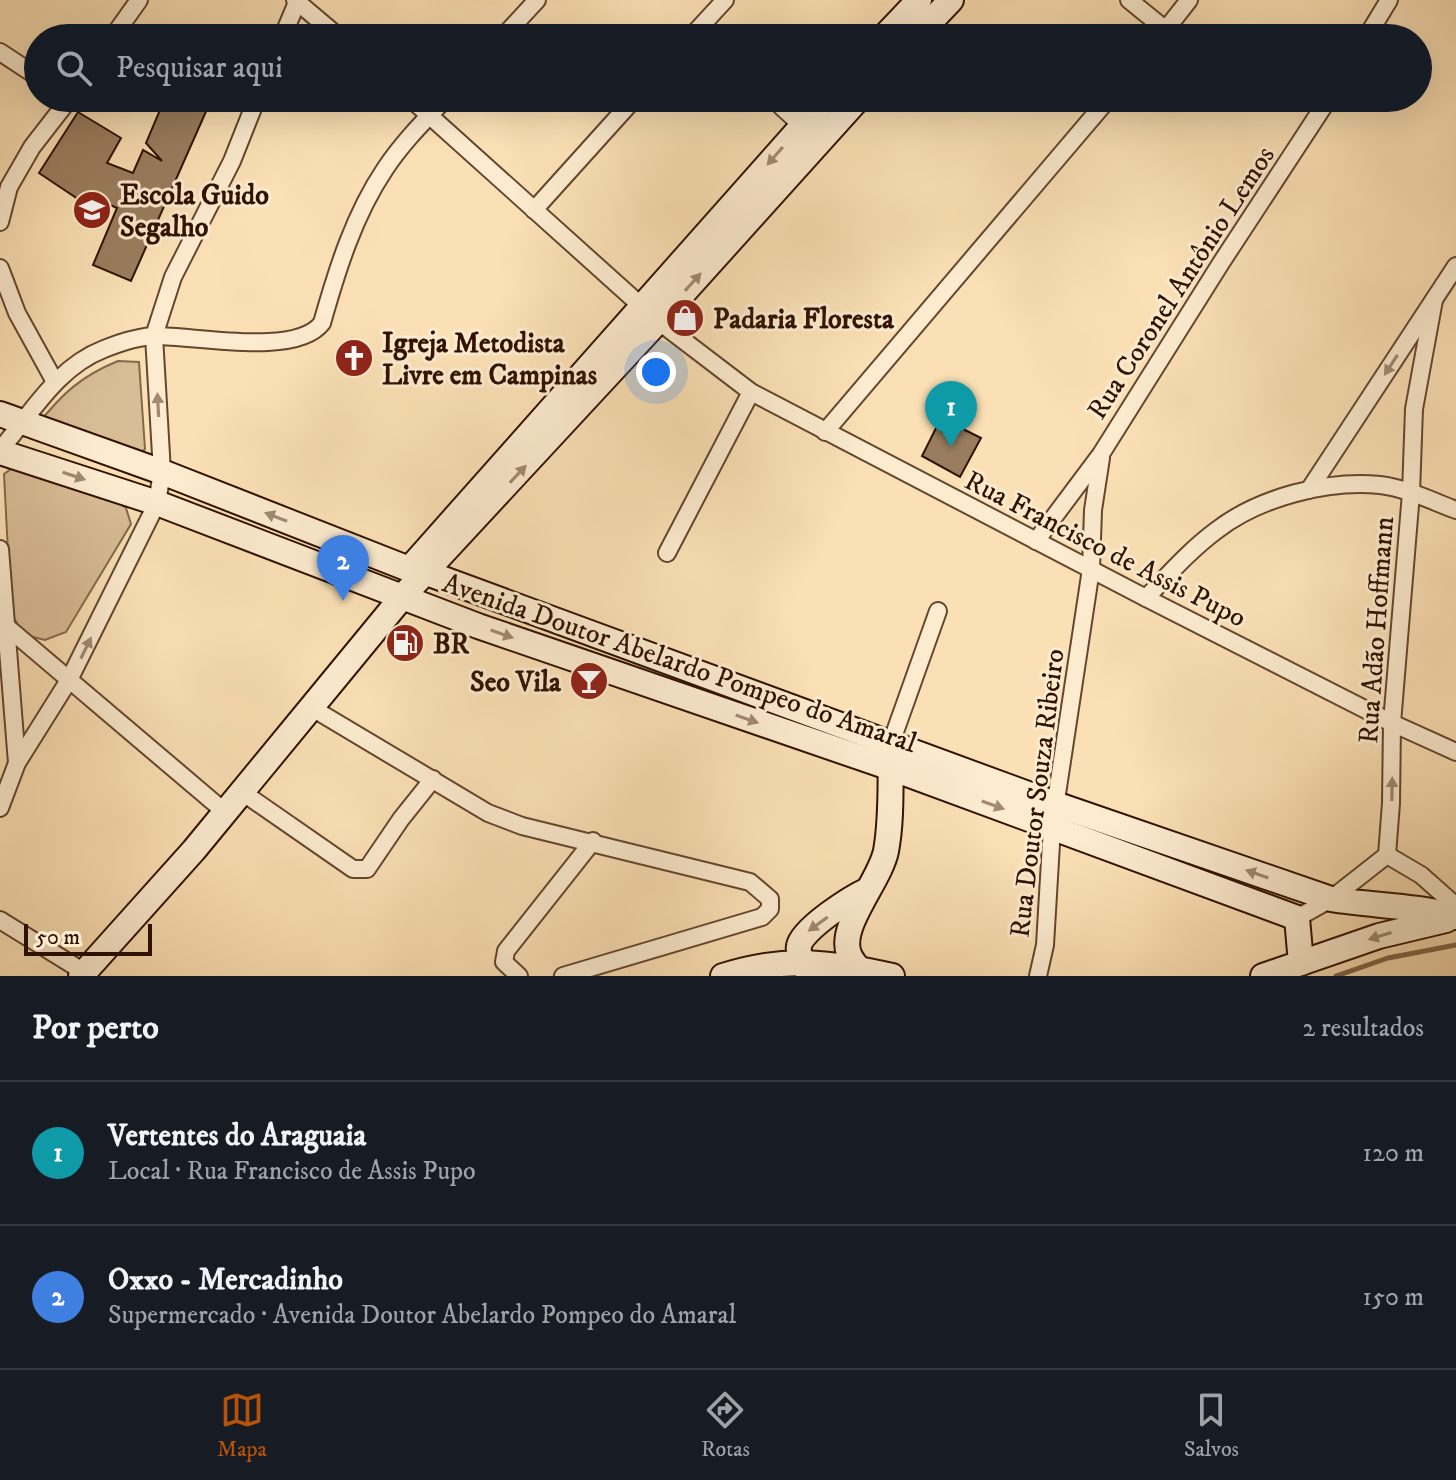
<!DOCTYPE html>
<html lang="pt">
<head>
<meta charset="utf-8">
<style>
  body { margin:0; font-family:"IM FELL DW Pica",serif; background:#242831; color:#f1f3f6 }
  .scale { position:absolute; left:24px; bottom:20px; width:128px; box-sizing:border-box; padding-left:8px; border:4px solid #311201; border-top:0; font-size:22px; line-height:28px; white-space:nowrap; color:#311201; -webkit-text-stroke:6px #fcebcf; paint-order:stroke }
  .you { position:absolute; left:656px; top:372px; width:28px; height:28px; margin:-20px; border:6px solid #fff; border-radius:50%; background:#1a73e8; box-shadow:0 0 0 12px #1a73e833 }
  .badge { display:grid; place-items:center; width:52px; height:52px; border-radius:50%; background:#b45309; color:#fff; font-size:26px; font-weight:700 }
  .pin { position:absolute; translate:-50% -66px; filter:drop-shadow(0 2px 4px #0008) }
  .pin::after { content:''; position:absolute; top:42px; width:28px; height:24px; background:inherit; clip-path:polygon(0 0,100% 0,50% 100%) }
  .list { margin:0; padding:0; list-style:none }
  h2 { display:flex; justify-content:space-between; align-items:center; height:104px; margin:0; padding:0 32px; font-size:34px }
  h2 small { font-size:26px; font-weight:400; color:#9ea1a6 }
  .list li { display:grid; grid-template-columns:52px 1fr auto; gap:24px; align-items:center; box-sizing:border-box; height:144px; padding:0 32px; border-top:2px solid #363941 }
  .list b { display:block; font-size:30px; white-space:nowrap }
  .list p { margin:0; font-size:26px; white-space:nowrap; color:#9ea1a6 }
  .list em { font-size:26px; font-style:normal; color:#9ea1a6 }
  .icon { flex:none; width:44px; height:44px; fill:none; stroke:currentColor; stroke-width:2; stroke-linecap:round; stroke-linejoin:round }
  .map { position:relative; flex:none; width:1456px; height:976px; overflow:hidden }
  .search { position:absolute; background:#171b24; box-shadow:0 8px 32px #0002; left:24px; right:24px; top:24px; height:88px; display:flex; align-items:center; gap:20px; box-sizing:border-box; padding:0 28px; border-radius:44px; color:#9ea1a6; font-size:30px }
  .sheet { height:392px; background:#171b24 }
  nav { display:flex; justify-content:space-around; align-items:center; box-sizing:border-box; height:112px; border-top:2px solid #363941; background:#171b24; font-size:22px; color:#9ea1a6 }
  nav a { display:grid; justify-items:center; gap:4px }
  nav .on { color:#b45309 }
  .map>svg:first-child { display:block }
  .green { fill:#d9bd96; stroke:#85684c; stroke-width:2 }
  .lines { fill:none; stroke-linecap:round; stroke-linejoin:round }
  .stream { stroke:#816448; stroke-width:5 }
  .building { fill:#9a7d5f; stroke:#311201; stroke-width:2 }
  .street-casing { stroke:#64462e; stroke-width:20 }
  .secondary-casing { stroke:#311201; stroke-width:28 }
  .street { stroke:#fcebcf; stroke-width:16 }
  .secondary { stroke:#fcebcf; stroke-width:24 }
  .oneway { fill:#a18972 }
  .labels { text-anchor:middle; stroke-width:6; stroke-linejoin:round; paint-order:stroke }
  .poi-label { font-size:28px; font-weight:bold; fill:#311201; stroke:#fcebcf; text-anchor:start }
  .street-label { font-size:28px; fill:#311201; stroke:#fcebcf }
</style>
</head>
<body>
<div class="map">
<svg width="1456" height="976" viewBox="0 0 1456 976">
  <rect width="100%" height="100%" fill="#fbe0b5"/>
  <filter id="stains"><feTurbulence type="fractalNoise" baseFrequency=".0025" numOctaves="4"/><feColorMatrix values="0 0 0 0 .2 0 0 0 0 .09 0 0 0 0 .02 0 0 0 .5 -.17"/></filter>
  <radialGradient id="worn" r=".72"><stop offset=".6" stop-color="#630" stop-opacity="0"/><stop offset="1" stop-color="#630" stop-opacity=".3"/></radialGradient>
  <g class="green">
    <path d="M118 361 139 362 145 449 136 458 38 424C62 394 81 376 118 361Z"/>
    <polygon points="21,468 117,502 126,508 131,524 66,632 45,640 29,636 19,627 11,612 4,474 11,469"/>
  </g>
  <g class="lines">
    <polyline class="stream" points="1336,976 1388,958 1456,945"/>
  </g>
  <g class="building">
    <polygon points="165,98 212,98 131,281 93,265 117,208 88,195 84,203 39,173 78,112 121,138 107,163 133,173 143,150 162,161 146,143"/>
    <polygon points="941,418 981,438 960,477 922,456"/>
  </g>
  <g class="lines">
    <g class="street-casing">
      <g id="street">
        <polyline points="295,0 340,38"/>
        <polyline points="1129,0 1166,30 1186,38"/>
        <polyline points="1160,37 1189,0"/>
        <polyline points="112,38 139,0"/>
        <polyline points="282,38 298,0"/>
        <polyline points="502,38 537,0"/>
        <polyline points="690,38 725,0"/>
        <polyline points="1366,38 1389,0"/>
        <polyline points="0,52 38,77"/>
        <polyline points="410,98 658,321 751,392 1146,598 1392,723 1456,752"/>
        <polyline points="772,98 809,132"/>
        <polyline points="534,210 635,98"/>
        <polyline points="0,222 9,187 32,147 70,98"/>
        <polyline points="0,268 17,313 55,382"/>
        <polyline points="825,432 1109,98"/>
        <path d="M0 450C31 414 57 367 104 349 119 343 141 336 157 336 197 336 296 357 322 323 337 270 354 215 385 169 402 143 425 120 446 98"/>
        <polyline points="1309,490 1456,266"/>
        <polyline points="1036,541 1101,454 1221,263 1329,98"/>
        <polyline points="0,549 17,763"/>
        <polyline points="667,553 751,392"/>
        <path d="M1146 598C1169 574 1190 550 1217 530 1260 497 1327 480 1380 485 1406 488 1432 501 1456 510"/>
        <polyline points="0,621 225,812"/>
        <polyline points="312,708 488,813 522,826 750,882 770,899 770,909 762,917 563,976"/>
        <polyline points="891,743 938,611"/>
        <polyline points="242,792 353,869 367,869 401,819 433,779"/>
        <polyline points="0,808 17,763 69,680 157,503 162,472 154,336 173,277 232,161 257,98"/>
        <polyline points="1387,855 1421,875 1456,906"/>
        <polyline points="1297,918 1331,899 1387,855 1391,803 1392,723 1411,493 1414,409 1434,300"/>
        <polyline points="0,920 84,972"/>
        <polyline points="519,976 504,962 506,951 593,841"/>
        <polyline points="1038,976 1045,945 1052,827 1091,569 1093,510 1101,458"/>
      </g>
    </g>
    <g class="secondary-casing">
      <g id="secondary">
        <polyline points="883,38 919,0"/>
        <polyline points="915,38 951,0"/>
        <path d="M0 414 162 472 409 569 427 573 1055 804 1331 899C1372 906 1416 905 1456 917"/>
        <polyline points="0,452 157,503 478,626 891,768 1297,918 1301,963"/>
        <polyline points="412,566 827,98"/>
        <path d="M859 970C856 965 851 960 849 954 838 926 880 881 886 851 892 819 890 785 891 752"/>
        <polyline points="81,976 194,850 403,596 658,321 859,98"/>
        <path d="M723 976C784 956 830 962 892 976"/>
        <path d="M810 976C806 968 797 955 799 946 802 929 852 897 868 890"/>
        <polyline points="1263,976 1379,936 1446,920"/>
      </g>
    </g>
    <use href="#street" class="street"/>
    <use href="#secondary" class="secondary"/>
  </g>
  <defs><path id="oneway-solid" d="M-6-.8H1V-3.2L6.5 0L1 3.2V.8H-6Z" transform="scale(2)"/></defs>
  <g class="oneway">
    <use href="#oneway-solid" transform="translate(775 156) rotate(131)"/>
    <use href="#oneway-solid" transform="translate(693 282) rotate(-48)"/>
    <use href="#oneway-solid" transform="translate(1391 365) rotate(123)"/>
    <use href="#oneway-solid" transform="translate(158 405) rotate(-93)"/>
    <use href="#oneway-solid" transform="translate(518 474) rotate(-47)"/>
    <use href="#oneway-solid" transform="translate(74 476) rotate(18)"/>
    <use href="#oneway-solid" transform="translate(276 517) rotate(-159)"/>
    <use href="#oneway-solid" transform="translate(502 634) rotate(19)"/>
    <use href="#oneway-solid" transform="translate(86 648) rotate(-64)"/>
    <use href="#oneway-solid" transform="translate(747 719) rotate(19)"/>
    <use href="#oneway-solid" transform="translate(1392 789) rotate(-89)"/>
    <use href="#oneway-solid" transform="translate(993 805) rotate(20)"/>
    <use href="#oneway-solid" transform="translate(1257 874) rotate(-161)"/>
    <use href="#oneway-solid" transform="translate(818 924) rotate(144)"/>
    <use href="#oneway-solid" transform="translate(1380 936) rotate(163)"/>
  </g>
  <defs>
    <g id="school-disc" transform="scale(2)"><circle r="9.5" fill="#8f2418" stroke="#fcebcf"/><path d="M0-5L7-2L0 1L-7-2ZM-4 1L0 2.5L4 1V4Q0 6-4 4Z" fill="#fff"/></g>
    <g id="shop-disc" transform="scale(2)"><circle r="9.5" fill="#8f2418" stroke="#fcebcf"/><path d="M-5-2.5h2.3a2.7 3.5 0 0 1 5.4 0H5L5.5 6h-11ZM-1.5-2.5h3a1.5 2.3 0 0 0-3 0Z" fill="#fff"/></g>
    <g id="church-disc" transform="scale(2)"><circle r="9.5" fill="#8f2418" stroke="#fcebcf"/><path d="M-1.2-6h2.4v3.5h3.3v2.4h-3.3V6h-2.4V-.1h-3.3v-2.4h3.3Z" fill="#fff"/></g>
    <g id="fuel-disc" transform="scale(2)"><circle r="9.5" fill="#8f2418" stroke="#fcebcf"/><path d="M-5.5-6h7V0h2V4h1.3V-2.5L3-4.5l.8-.8L6-3V5H2.5V1h-1V6h-7ZM-4.2-4.7v3.2H.2V-4.7Z" fill="#fff"/></g>
    <g id="bar-disc" transform="scale(2)"><circle r="9.5" fill="#8f2418" stroke="#fcebcf"/><path d="M-6-5H6L.8 .8V4.5H3.5V6h-7V4.5H-.8V.8Z" fill="#fff"/></g>
  </defs>
  <g fill-rule="evenodd">
    <use href="#school-disc" x="92" y="210"/>
    <use href="#shop-disc" x="685" y="318"/>
    <use href="#church-disc" x="354" y="358"/>
    <use href="#fuel-disc" x="405" y="643"/>
    <use href="#bar-disc" x="589" y="681"/>
  </g>
  <g class="labels">
    <g class="poi-label">
      <text x="120" y="204">Escola Guido<tspan x="120" dy="32">Segalho</tspan></text>
      <text x="713" y="328">Padaria Floresta</text>
      <text x="382" y="352">Igreja Metodista<tspan x="382" dy="32">Livre em Campinas</tspan></text>
      <text x="433" y="653">BR</text>
      <text x="561" y="691" text-anchor="end">Seo Vila</text>
    </g>
    <g class="street-label">
      <text transform="translate(1180 282) rotate(-57)" y="10">Rua Coronel Antônio Lemos</text>
      <text transform="translate(1106 548) rotate(27)" y="10">Rua Francisco de Assis Pupo</text>
      <text transform="translate(1375 630) rotate(-86)" y="10">Rua Adão Hoffmann</text>
      <text transform="translate(680 662) rotate(19)" y="10">Avenida Doutor Abelardo Pompeo do Amaral</text>
      <text transform="translate(1036 793) rotate(-83)" y="10">Rua Doutor Souza Ribeiro</text>
    </g>
  </g>
  <rect width="100%" height="100%" filter="url(#stains)"/>
  <rect width="100%" height="100%" fill="url(#worn)"/>
</svg>
<div class="scale">50 m</div>
<div class="you"></div>
<div class="pin badge" style="left:951px;top:447px;background:#0f9aa8">1</div>
<div class="pin badge" style="left:343px;top:601px;background:#3f7fe0">2</div>
<div class="search"><svg class="icon" aria-label="search" viewBox="0 0 24 24"><circle cx="10" cy="10" r="6"/><path d="M15 15l6 6"/></svg>Pesquisar aqui</div>
</div>
<section class="sheet">
<h2>Por perto<small>2 resultados</small></h2>
<ul class="list">
<li><span class="badge" style="background:#0f9aa8">1</span><div><b>Vertentes do Araguaia</b><p>Local · Rua Francisco de Assis Pupo</p></div><em>120 m</em></li>
<li><span class="badge" style="background:#3f7fe0">2</span><div><b>Oxxo - Mercadinho</b><p>Supermercado · Avenida Doutor Abelardo Pompeo do Amaral</p></div><em>150 m</em></li>
</ul>
</section>
<nav>
<a class="on"><svg class="icon" aria-label="map" viewBox="0 0 24 24"><path d="M3 6l6-2 6 2 6-2v14l-6 2-6-2-6 2zM9 4v14M15 6v14"/></svg>Mapa</a>
<a><svg class="icon" aria-label="directions" viewBox="0 0 24 24"><path d="M12 3l9 9-9 9-9-9zM9 14v-3h6M13 9l2 2-2 2"/></svg>Rotas</a>
<a><svg class="icon" aria-label="saved" viewBox="0 0 24 24"><path d="M7 4h10v16l-5-4-5 4z"/></svg>Salvos</a>
</nav>
</body>
</html>
